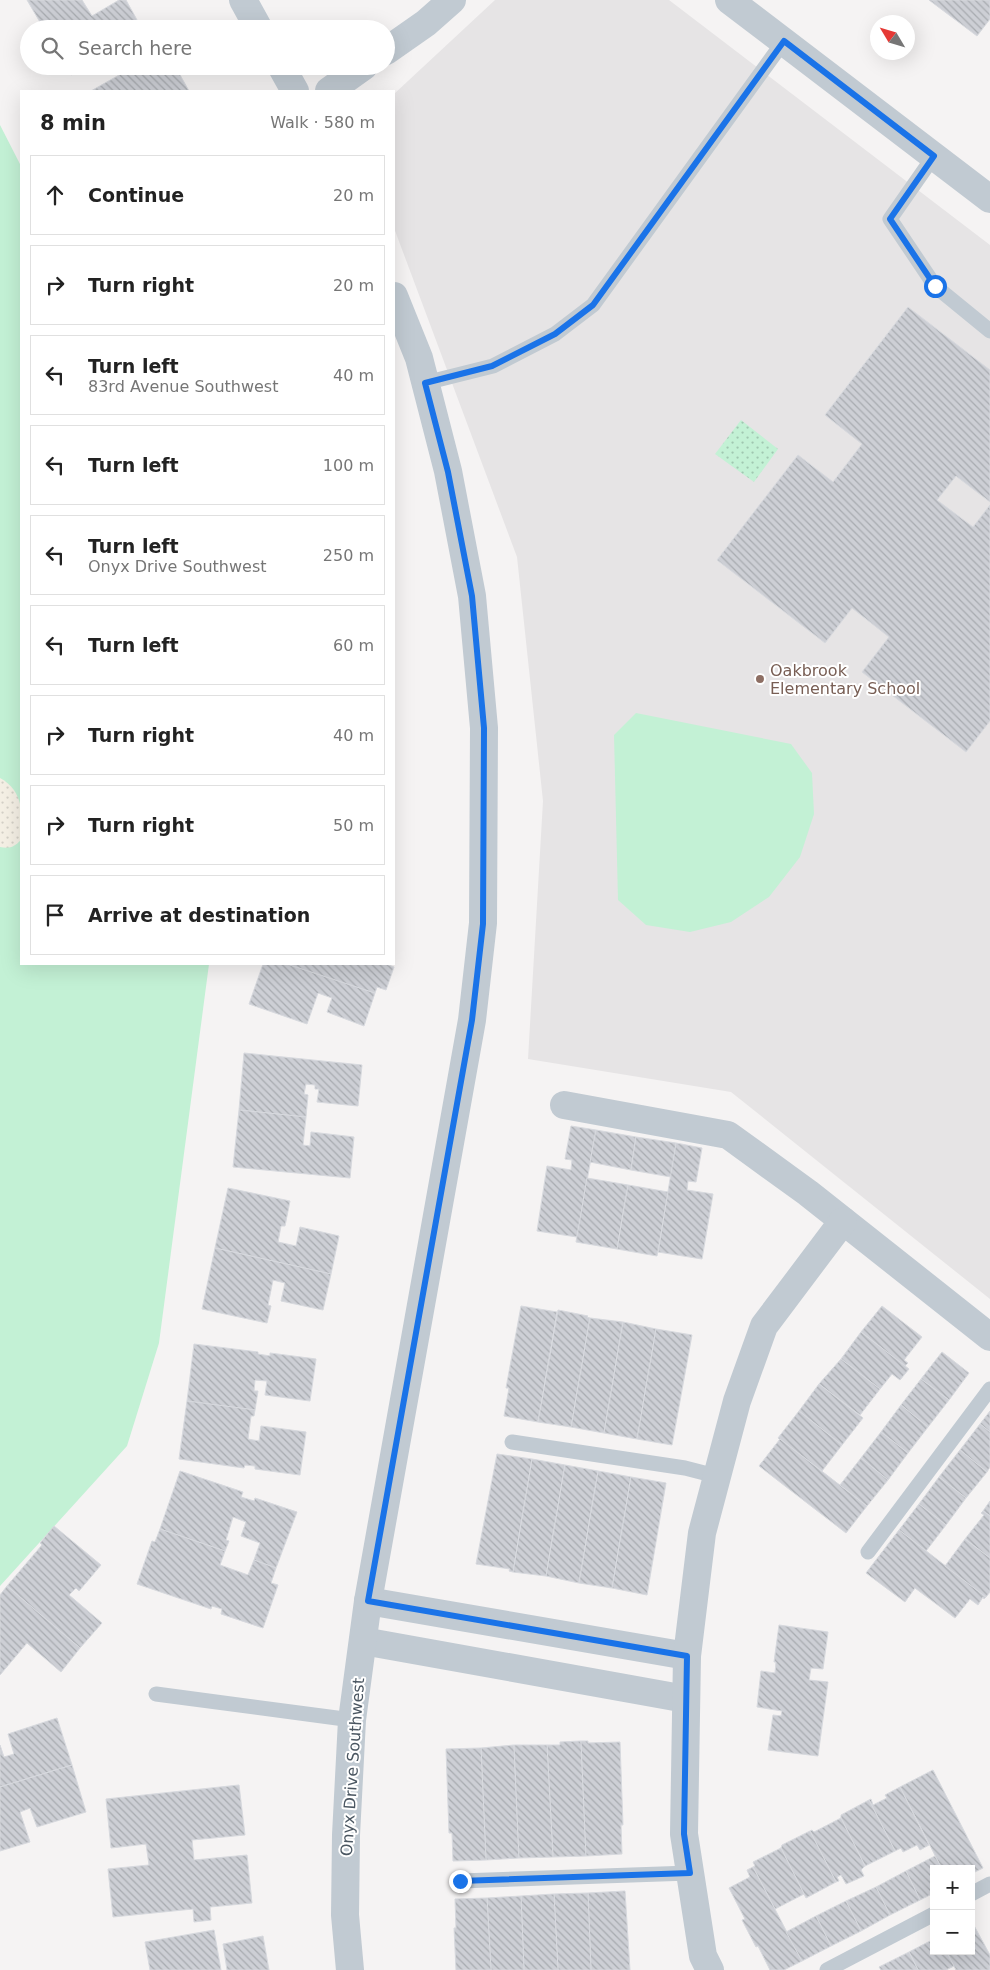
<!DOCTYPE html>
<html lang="en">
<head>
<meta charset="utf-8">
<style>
  body { margin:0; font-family:"DejaVu Sans",sans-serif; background:#f6f6f6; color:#222 }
  .controls { position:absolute; right:15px; bottom:15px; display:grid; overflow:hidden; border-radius:0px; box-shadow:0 5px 20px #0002 }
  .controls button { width:45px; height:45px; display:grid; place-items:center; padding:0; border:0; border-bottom:1px solid #e0e0e0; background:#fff; color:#222; font:25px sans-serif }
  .compass { position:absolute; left:870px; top:15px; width:45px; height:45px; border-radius:50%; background:#fff; box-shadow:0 5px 20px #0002; rotate:308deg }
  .stop { position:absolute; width:15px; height:15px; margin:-11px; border:4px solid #1a73e8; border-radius:50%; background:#fff }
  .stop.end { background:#1a73e8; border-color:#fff; box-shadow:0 1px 5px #0008 }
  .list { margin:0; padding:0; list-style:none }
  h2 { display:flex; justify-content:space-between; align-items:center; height:65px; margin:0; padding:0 20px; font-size:21px }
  h2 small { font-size:16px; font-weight:400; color:#767676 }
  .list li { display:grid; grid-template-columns:32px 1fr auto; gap:15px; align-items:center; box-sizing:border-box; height:80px; margin:0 10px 10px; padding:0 10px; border:1px solid #e0e0e0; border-radius:0px }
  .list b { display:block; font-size:19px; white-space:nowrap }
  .list p { margin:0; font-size:16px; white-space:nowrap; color:#767676 }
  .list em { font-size:16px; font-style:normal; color:#767676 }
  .icon { flex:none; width:28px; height:28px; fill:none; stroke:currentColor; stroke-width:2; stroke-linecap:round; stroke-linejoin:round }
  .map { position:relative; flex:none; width:990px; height:1970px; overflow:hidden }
  .search { position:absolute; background:#fff; box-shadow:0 5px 20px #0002; left:20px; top:20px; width:375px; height:55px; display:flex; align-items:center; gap:12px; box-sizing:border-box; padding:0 18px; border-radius:28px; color:#767676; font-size:19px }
  .panel { position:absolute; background:#fff; box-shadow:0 5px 20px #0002; left:20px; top:90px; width:375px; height:875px; border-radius:0px }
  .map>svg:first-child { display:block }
  .education { fill:#e6e4e5 }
  .grass { fill:#c3f1d5 }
  .sand { fill:url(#sand-dots) }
  .park { fill:url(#park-dots) }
  .building { fill:url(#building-back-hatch); stroke:#d7d9de }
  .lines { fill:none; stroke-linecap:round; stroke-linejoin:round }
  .service { stroke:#c1cad2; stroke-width:15 }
  .minor { stroke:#c1cad2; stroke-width:28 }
  .tertiary { stroke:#c1cad2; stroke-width:28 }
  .route { stroke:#1a73e8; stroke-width:6 }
  .education-dot { fill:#8d6e63; stroke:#fff; stroke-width:2 }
  .labels { text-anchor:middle; stroke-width:4; stroke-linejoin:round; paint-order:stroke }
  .education-label { font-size:16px; fill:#785e54; stroke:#fff; text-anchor:start }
  .street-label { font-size:16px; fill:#4a5661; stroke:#fff }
</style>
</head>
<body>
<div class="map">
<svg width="990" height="1970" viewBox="0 0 990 1970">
  <defs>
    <pattern id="sand-dots" width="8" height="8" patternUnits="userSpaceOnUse" patternTransform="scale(1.25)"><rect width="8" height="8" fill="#f5f0e5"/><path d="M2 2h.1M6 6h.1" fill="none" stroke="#d4d0c7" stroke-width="1.8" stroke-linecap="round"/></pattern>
    <pattern id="park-dots" width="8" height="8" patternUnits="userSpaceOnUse" patternTransform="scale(1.25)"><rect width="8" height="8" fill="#c3f1d5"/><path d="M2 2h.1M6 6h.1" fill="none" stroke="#a0c6b0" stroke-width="1.8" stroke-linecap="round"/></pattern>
    <pattern id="building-back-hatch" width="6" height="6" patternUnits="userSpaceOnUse" patternTransform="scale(1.25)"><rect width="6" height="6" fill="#cdcfd5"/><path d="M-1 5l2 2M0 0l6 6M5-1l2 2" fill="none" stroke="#a8abb0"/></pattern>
  </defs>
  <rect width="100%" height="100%" fill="#f5f3f3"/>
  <polygon class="education" points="495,0 669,0 990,245 990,1299 731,1092 528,1059 543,801 517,557 394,228 394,94"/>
  <g class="grass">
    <polygon points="0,125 21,166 21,964 209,964 159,1343 127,1446 0,1586"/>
    <polygon points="636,713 791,744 812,773 814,814 800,857 769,897 731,922 690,932 646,925 618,900 614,735"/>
  </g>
  <path class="sand" d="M0 778C24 791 23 816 21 840 14 847 10 849 0 847Z"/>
  <polygon class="park" points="741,420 778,449 754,482 715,454"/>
  <g class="building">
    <polygon points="27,0 82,0 92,16 119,0 126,0 142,29 44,29"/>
    <polygon points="929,0 990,0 990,19 977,36"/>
    <polygon points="66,66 85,66 71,75"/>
    <polygon points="135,66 175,66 189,91 91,91"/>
    <polygon points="908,307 990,370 990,502 956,476 937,500 973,527 990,505 990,721 966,752 862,672 889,637 852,608 825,643 717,560 798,455 833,482 862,444 825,415"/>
    <polygon points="263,964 287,964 375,993 364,1026 327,1012 332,998 318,993 307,1024 249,1004"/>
    <polygon points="287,964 386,964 394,967 386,990 377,987 375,993"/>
    <polygon points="244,1053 362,1065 358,1106 317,1102 319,1089 315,1089 315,1085 306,1084 304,1094 308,1095 306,1117 239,1110"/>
    <polygon points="239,1110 306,1117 303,1145 310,1146 311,1132 354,1137 350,1178 233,1167"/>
    <polygon points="571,1126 596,1130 577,1237 537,1231 547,1166 571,1170 572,1160 565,1159"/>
    <polygon points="596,1130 636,1137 631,1170 590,1162"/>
    <polygon points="636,1137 676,1143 671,1177 631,1170"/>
    <polygon points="676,1143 702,1148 696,1182 688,1181 687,1190 713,1194 702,1259 658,1252"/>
    <polygon points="587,1178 628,1185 617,1249 576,1242"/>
    <polygon points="628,1185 668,1192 657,1256 617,1249"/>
    <polygon points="228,1188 290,1201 285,1226 281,1226 278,1242 296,1246 300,1227 339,1236 331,1274 215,1248"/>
    <polygon points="215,1248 331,1274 323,1310 281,1301 285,1283 273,1280 268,1305 271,1306 267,1323 202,1309"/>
    <polygon points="521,1306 557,1312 538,1422 504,1416 509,1388 506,1388"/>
    <polygon points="882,1306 922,1337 904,1360 908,1363 905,1366 861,1332"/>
    <polygon points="558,1310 588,1316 587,1317 590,1318 571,1427 538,1422"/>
    <polygon points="590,1318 623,1322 604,1433 571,1427"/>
    <polygon points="623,1322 656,1329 637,1439 604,1433"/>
    <polygon points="656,1329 692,1335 672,1445 637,1439"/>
    <polygon points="861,1332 909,1369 900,1380 892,1374 880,1389 841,1359"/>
    <polygon points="194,1344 258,1352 258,1354 270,1356 270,1353 316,1359 310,1401 265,1395 267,1381 255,1380 254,1391 258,1391 255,1410 187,1401"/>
    <polygon points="942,1352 969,1373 949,1400 921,1379"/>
    <polygon points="841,1359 880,1389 860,1415 819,1384"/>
    <polygon points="921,1379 949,1400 928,1427 901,1405"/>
    <polygon points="819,1384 863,1418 842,1445 799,1411"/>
    <polygon points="187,1401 255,1410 254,1416 251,1416 248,1439 259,1441 261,1426 306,1432 300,1475 255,1469 255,1466 245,1465 244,1468 179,1459"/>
    <polygon points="901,1405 928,1427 908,1453 881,1432"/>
    <polygon points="799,1411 842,1445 822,1471 778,1438"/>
    <polygon points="990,1411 990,1432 980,1424"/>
    <polygon points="980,1424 990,1432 990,1467 987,1472 960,1450"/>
    <polygon points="881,1432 908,1453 888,1480 861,1458"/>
    <polygon points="780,1439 867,1506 846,1533 759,1466"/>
    <polygon points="960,1450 987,1472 966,1498 939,1477"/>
    <polygon points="497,1454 532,1459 513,1572 509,1571 510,1569 476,1564"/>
    <polygon points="861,1458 888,1480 867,1506 840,1485"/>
    <polygon points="532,1459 565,1465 546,1576 513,1572"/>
    <polygon points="565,1465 598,1471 579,1583 546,1576"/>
    <polygon points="180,1471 243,1492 241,1497 254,1501 255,1498 297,1512 276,1568 254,1560 260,1543 241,1536 246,1522 233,1517 226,1540 229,1541 225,1551 160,1529"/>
    <polygon points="598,1471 631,1477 612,1588 579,1583"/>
    <polygon points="631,1477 666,1483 647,1595 612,1588"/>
    <polygon points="939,1477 966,1498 946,1525 919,1504"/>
    <polygon points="990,1501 990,1516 983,1511"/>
    <polygon points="919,1504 946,1525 926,1551 899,1530"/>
    <polygon points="983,1511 990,1516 990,1558 965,1539 984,1515 981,1513"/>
    <polygon points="54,1526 101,1565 79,1591 76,1588 69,1595 102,1623 80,1648 7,1586 42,1545 40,1543"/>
    <polygon points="160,1529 225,1551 220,1565 248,1575 254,1560 276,1568 271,1583 278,1585 263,1628 221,1614 222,1609 212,1606 211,1609 137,1584 152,1541 155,1542"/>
    <polygon points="899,1530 986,1597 984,1599 983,1597 978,1605 970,1599 955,1618 915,1588 905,1602 866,1573"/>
    <polygon points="965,1539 990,1558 990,1592 986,1597 945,1566"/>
    <polygon points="7,1586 80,1648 61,1672 27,1643 0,1675 0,1595"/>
    <polygon points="779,1625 828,1632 823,1669 811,1668 809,1680 828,1682 818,1756 768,1750 773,1715 781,1716 782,1711 757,1707 761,1671 775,1673 776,1662 774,1662"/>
    <polygon points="57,1718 72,1765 0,1787 0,1745 4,1757 14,1754 8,1734"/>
    <polygon points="581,1741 586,1856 553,1857 547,1745 560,1745 560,1742"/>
    <polygon points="581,1741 588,1741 588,1743 620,1742 623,1825 621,1825 622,1854 586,1856"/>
    <polygon points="514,1745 519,1858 486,1860 481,1748"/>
    <polygon points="514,1745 547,1745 553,1857 519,1858"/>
    <polygon points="481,1748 486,1860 453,1861 452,1833 449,1833 446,1749"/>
    <polygon points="72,1765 86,1812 37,1827 30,1808 20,1812 30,1842 0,1851 0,1787"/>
    <polygon points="933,1770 983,1868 971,1874 971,1869 942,1869 900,1787"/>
    <polygon points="239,1785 245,1835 192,1840 194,1860 247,1855 252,1903 210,1907 211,1920 194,1922 193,1909 113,1917 108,1869 149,1865 146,1844 111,1848 106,1799"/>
    <polygon points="900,1787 929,1845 920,1850 917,1845 903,1852 901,1848 895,1851 869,1800 871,1799 873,1805 887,1798 885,1795"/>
    <polygon points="869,1800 895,1851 865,1866 841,1818 841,1815"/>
    <polygon points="841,1818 865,1866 861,1870 864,1876 846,1884 841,1875 837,1877 839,1881 836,1882 810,1831 812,1830 814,1832"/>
    <polygon points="810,1831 836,1882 806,1898 781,1848 782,1845"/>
    <polygon points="781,1848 804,1894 775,1909 753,1867 755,1866 753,1862"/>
    <polygon points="935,1856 942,1869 934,1869 934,1893 920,1900 906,1871"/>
    <polygon points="753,1867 802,1961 784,1970 770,1970 758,1946 756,1947 742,1920 745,1919 729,1888 750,1877 747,1870"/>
    <polygon points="906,1871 920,1900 890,1915 876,1887"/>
    <polygon points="876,1887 890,1915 861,1931 846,1901"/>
    <polygon points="625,1891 630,1970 591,1970 588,1893"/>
    <polygon points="588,1893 591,1970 558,1970 554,1894"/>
    <polygon points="554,1894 558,1970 524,1970 521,1896"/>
    <polygon points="521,1896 524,1970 491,1970 487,1898"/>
    <polygon points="487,1898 491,1970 456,1970 454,1928 456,1928 455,1899"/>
    <polygon points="846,1901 861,1931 831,1946 816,1916"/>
    <polygon points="816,1916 831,1946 802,1961 786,1932"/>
    <polygon points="971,1920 990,1955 990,1970 956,1970 946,1951 971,1951"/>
    <polygon points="214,1930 221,1970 150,1970 145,1942"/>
    <polygon points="263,1936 269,1970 227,1970 223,1944"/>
    <polygon points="934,1939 934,1951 946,1951 954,1966 946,1970 918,1970 909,1952"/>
    <polygon points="909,1952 918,1970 881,1970 879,1967"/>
  </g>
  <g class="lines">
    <g class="service">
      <polyline points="934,156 890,219 935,286 990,331"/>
      <polyline points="425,383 493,366 555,334 593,305 784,41"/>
      <polyline points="512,1442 685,1468 716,1476"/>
      <polyline points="868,1552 990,1389"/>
      <polyline points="156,1694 352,1720"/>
      <polyline points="460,1881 690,1873"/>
      <polyline points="971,1894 990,1884"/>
      <polyline points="827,1970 934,1914"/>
    </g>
    <g class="minor">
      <polyline points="564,1105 728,1135 808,1193 990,1337"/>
      <polyline points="368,1601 687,1656"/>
      <polyline points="363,1641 686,1699"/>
      <polyline points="710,1970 703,1956 684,1834 687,1656 702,1533 737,1401 764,1326 843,1221"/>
    </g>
    <g class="tertiary">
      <polyline points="243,0 259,29"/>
      <polyline points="729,0 990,199"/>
      <polyline points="386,51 426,23 452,0"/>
      <polyline points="281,66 295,91"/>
      <polyline points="329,91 364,66"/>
      <polyline points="350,1970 345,1915 346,1835 352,1720 368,1601 472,1020 483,923 484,728 472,596 448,471 419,358 394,296"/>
    </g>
  </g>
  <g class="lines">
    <polyline class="route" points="460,1881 690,1873 684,1834 687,1656 368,1601 472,1020 483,924 484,728 472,596 448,472 425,383 492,366 555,334 593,305 784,41 934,156 890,219 935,286"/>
  </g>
  <circle class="education-dot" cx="760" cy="679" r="5"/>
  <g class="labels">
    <g class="education-label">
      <text x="770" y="676">Oakbrook<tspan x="770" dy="18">Elementary School</tspan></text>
    </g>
    <g class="street-label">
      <text transform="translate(352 1767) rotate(-86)" y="6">Onyx Drive Southwest</text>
    </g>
  </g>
</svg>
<div class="controls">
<button>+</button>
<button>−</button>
</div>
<svg class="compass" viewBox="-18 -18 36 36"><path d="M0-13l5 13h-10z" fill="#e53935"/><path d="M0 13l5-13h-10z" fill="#767676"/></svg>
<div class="stop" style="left:935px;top:286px"></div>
<div class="stop end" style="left:460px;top:1881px"></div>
<div class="search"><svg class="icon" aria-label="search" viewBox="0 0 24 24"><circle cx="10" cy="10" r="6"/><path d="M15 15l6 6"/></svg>Search here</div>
<section class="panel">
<h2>8 min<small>Walk · 580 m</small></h2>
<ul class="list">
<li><svg class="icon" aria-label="ahead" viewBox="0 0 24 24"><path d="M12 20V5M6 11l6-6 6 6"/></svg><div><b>Continue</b></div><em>20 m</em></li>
<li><svg class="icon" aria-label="right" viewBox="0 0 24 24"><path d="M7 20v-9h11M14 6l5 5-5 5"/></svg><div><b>Turn right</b></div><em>20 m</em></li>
<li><svg class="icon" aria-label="left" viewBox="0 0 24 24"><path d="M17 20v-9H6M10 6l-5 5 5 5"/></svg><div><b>Turn left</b><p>83rd Avenue Southwest</p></div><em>40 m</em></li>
<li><svg class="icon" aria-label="left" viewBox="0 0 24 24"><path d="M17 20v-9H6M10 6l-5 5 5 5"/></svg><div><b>Turn left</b></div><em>100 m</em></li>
<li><svg class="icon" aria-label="left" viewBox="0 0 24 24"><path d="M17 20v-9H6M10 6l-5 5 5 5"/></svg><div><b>Turn left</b><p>Onyx Drive Southwest</p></div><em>250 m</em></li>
<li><svg class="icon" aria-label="left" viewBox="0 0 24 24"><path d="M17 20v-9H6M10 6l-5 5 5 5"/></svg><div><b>Turn left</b></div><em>60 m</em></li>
<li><svg class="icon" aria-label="right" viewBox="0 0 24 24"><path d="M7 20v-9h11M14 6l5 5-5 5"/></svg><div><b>Turn right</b></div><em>40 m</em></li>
<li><svg class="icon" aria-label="right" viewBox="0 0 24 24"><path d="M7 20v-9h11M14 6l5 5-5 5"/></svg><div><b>Turn right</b></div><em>50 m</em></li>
<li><svg class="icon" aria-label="arrive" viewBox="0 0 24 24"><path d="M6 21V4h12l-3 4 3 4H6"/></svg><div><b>Arrive at destination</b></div></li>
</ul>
</section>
</div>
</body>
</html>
